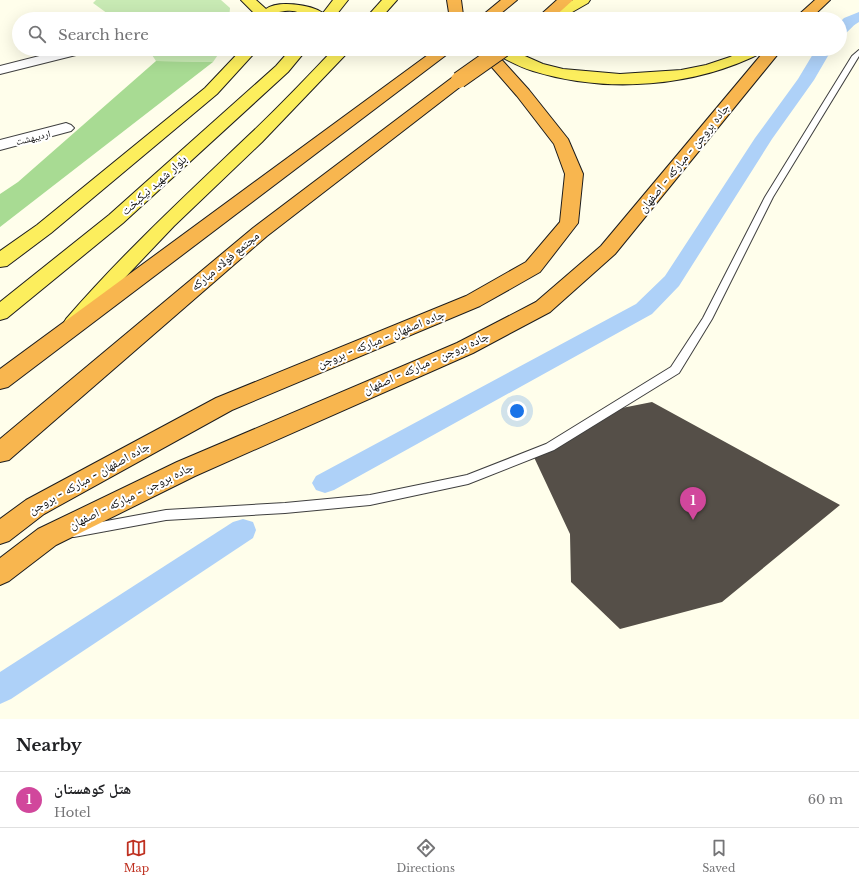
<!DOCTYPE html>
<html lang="en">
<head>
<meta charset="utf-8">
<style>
  body { margin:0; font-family:"Libre Baskerville","Noto Naskh Arabic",serif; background:#f6f6f6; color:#202124 }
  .you { position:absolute; left:517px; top:411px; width:14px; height:14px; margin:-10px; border:3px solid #fff; border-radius:50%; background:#1a73e8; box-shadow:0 0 0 6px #1a73e833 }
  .badge { display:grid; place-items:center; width:26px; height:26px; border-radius:50%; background:#bf3121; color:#fff; font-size:13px; font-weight:700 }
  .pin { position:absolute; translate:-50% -33px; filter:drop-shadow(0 1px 2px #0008) }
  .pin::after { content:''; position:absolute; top:21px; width:14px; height:12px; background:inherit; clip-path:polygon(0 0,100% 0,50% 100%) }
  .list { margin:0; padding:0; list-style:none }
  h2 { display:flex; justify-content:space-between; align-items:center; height:52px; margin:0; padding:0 16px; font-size:17px }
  h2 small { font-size:13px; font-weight:400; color:#757577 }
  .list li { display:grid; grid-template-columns:26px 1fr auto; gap:12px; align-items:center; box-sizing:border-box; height:56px; padding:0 16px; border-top:1px solid #e0e0e0 }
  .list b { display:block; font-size:15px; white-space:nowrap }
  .list p { margin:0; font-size:13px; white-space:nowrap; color:#757577 }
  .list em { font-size:13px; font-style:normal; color:#757577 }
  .icon { flex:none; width:22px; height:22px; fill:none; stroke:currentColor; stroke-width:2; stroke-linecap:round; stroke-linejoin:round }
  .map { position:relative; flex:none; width:859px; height:719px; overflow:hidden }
  .search { position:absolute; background:#fff; box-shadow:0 4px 16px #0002; left:12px; right:12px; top:12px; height:44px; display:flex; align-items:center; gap:10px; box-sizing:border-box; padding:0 14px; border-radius:22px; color:#757577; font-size:15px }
  .sheet { height:108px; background:#fff }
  nav { display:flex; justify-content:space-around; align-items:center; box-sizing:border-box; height:56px; border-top:1px solid #e0e0e0; background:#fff; font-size:11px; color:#757577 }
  nav a { display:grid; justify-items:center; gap:2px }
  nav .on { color:#bf3121 }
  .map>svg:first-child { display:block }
  .green { fill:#c8eab4 }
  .forest { fill:#a8db93 }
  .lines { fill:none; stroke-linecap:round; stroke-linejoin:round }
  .canal { fill:#aed1f8; fill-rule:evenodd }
  .building { fill:#554f48 }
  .lane-casing { stroke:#3f3f3f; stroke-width:2 }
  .street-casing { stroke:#3f3f3f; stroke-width:2 }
  .primary-casing { stroke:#1d1d1d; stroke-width:2 }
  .highway-casing { stroke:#1d1d1d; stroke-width:2 }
  .lane { fill:#fff; fill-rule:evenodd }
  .street { fill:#fff; fill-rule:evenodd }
  .primary { fill:#fcee5d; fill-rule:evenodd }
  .highway { fill:#f8b64f; fill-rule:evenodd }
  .highway-bridge-casing { stroke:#1d1d1d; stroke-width:18; stroke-linecap:butt }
  .highway-bridge { stroke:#f8b64f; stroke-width:16 }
  .labels { text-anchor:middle; stroke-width:4; stroke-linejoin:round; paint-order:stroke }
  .far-street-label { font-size:10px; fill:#0c0c0c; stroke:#fff }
  .street-label { font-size:12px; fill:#0c0c0c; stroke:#fff }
</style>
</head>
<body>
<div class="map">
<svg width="859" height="719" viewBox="0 0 859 719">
  <rect width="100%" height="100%" fill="#fffeeb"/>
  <g class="green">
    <polygon points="96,0 221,0 230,8 229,19 115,19 93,3"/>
    <polygon points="148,49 222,49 213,62 156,61"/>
  </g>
  <polygon class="forest" points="156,61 213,62 0,227 0,194 18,182"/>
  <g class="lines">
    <g class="canal">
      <path d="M859 12V22C851 26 848 34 840 36V22L844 18Z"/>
      <polygon points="816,49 832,49 814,80 772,139 679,286 652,314 334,490 325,493 316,490 312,483 316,476 636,304 665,276 755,138 798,79"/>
      <polygon points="243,519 253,522 256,530 253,538 11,699 0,704 0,672 233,522"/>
    </g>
  </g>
  <polygon class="building" points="652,402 840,505 722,602 620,629 571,582 570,534 532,453 607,411"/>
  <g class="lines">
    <g class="lane-casing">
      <polygon id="lane" points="859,50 859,56 773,197 712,319 679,373 554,450 468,484 370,505 285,513 166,520 74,537 70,536 68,532 70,528 74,527 166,510 285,503 370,495 467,475 546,444 671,367 703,318 765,197 852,56"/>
    </g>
    <g class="street-casing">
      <g id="street">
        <polygon points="67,49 90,49 88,52 0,74 0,66"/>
        <polygon points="66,123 71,125 74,128 71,131 0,150 0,140"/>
      </g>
    </g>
    <g class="primary-casing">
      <g id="primary">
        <path d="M241 0H256L266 9C277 0 310 4 323 13L333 0H348L333 19C327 19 315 21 311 19 298 11 294 9 279 12L273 19H252L253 12Z"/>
        <polygon points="382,0 397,0 380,19 365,19"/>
        <polygon points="573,0 590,0 588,3 560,19 542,19 544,16"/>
        <polygon points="242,49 258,49 217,94 51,233 7,266 0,267 0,251 37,225 205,88"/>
        <polygon points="291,49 307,49 288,72 123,223 7,318 0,320 0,302 109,215 276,66"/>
        <path d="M334 49H351L262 142 174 226 117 286 82 329 74 331 66 329 63 324 66 319C123 253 186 195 249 135 278 108 306 78 334 49Z"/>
        <path d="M489 49H509L543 64 563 69 620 74 681 70 706 65 730 57 746 49H766L763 52C695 87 607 94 533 71 519 67 505 59 492 52Z"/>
      </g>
    </g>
    <g class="highway-casing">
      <g id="highway">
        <polygon points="447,0 461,0 463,15 466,19 450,19"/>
        <polygon points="501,0 517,0 494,19 478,19"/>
        <polygon points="557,0 573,0 552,19 536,19"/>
        <polygon points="815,0 830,0 810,19 794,19"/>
        <polygon points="436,49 454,49 8,387 0,389 0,369"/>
        <polygon points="476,49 492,49 529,90 568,139 583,174 578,223 540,272 480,306 232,410 44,514 9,541 0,544 0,519 26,500 216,398 466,296 526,262 560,222 565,174 554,144 517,96"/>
        <polygon points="766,49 782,49 615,254 550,312 473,353 195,476 56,545 9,581 0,585 0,558 38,529 177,462 457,343 536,302 601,246"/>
        <polygon points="459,75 465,77 467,80 465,83 267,236 9,460 0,462 0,439 253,228 453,77"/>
      </g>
    </g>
    <use href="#lane" class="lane"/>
    <use href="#street" class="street"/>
    <use href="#primary" class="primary"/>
    <use href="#highway" class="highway"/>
    <g class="highway-bridge-casing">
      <polyline id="highway-bridge" points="459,80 503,49"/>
    </g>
    <use href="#highway-bridge" class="highway-bridge"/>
  </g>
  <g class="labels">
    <g class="far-street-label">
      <text transform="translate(33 137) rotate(-14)" y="4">اردیبهشت</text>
    </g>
    <g class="street-label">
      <text transform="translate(684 158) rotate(-51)" y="4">جاده بروجن - مبارکه - اصفهان</text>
      <text transform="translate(154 185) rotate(-42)" y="4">بلوار شهید نیکبخت</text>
      <text transform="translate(225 261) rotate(-40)" y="4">مجتمع فولاد مبارکه</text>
      <text transform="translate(381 339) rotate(-22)" y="4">جاده اصفهان - مبارکه - بروجن</text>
      <text transform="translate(426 363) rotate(-24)" y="4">جاده بروجن - مبارکه - اصفهان</text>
      <text transform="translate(89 478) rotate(-29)" y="4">جاده اصفهان - مبارکه - بروجن</text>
      <text transform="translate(131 496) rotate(-26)" y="4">جاده بروجن - مبارکه - اصفهان</text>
    </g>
  </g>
</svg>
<div class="you"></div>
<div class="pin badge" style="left:693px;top:520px;background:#d1479c">1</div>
<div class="search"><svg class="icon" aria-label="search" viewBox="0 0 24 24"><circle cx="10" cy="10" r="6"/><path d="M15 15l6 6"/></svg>Search here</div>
</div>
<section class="sheet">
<h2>Nearby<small></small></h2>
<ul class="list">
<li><span class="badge" style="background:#d1479c">1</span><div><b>هتل کوهستان</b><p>Hotel</p></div><em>60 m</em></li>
</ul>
</section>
<nav>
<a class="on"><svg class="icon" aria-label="map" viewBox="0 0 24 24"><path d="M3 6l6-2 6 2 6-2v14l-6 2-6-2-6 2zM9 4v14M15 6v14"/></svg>Map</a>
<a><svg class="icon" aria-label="directions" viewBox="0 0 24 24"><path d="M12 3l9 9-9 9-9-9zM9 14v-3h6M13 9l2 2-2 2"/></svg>Directions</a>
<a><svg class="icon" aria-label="saved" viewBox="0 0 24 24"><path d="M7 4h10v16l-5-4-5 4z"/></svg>Saved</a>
</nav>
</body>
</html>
